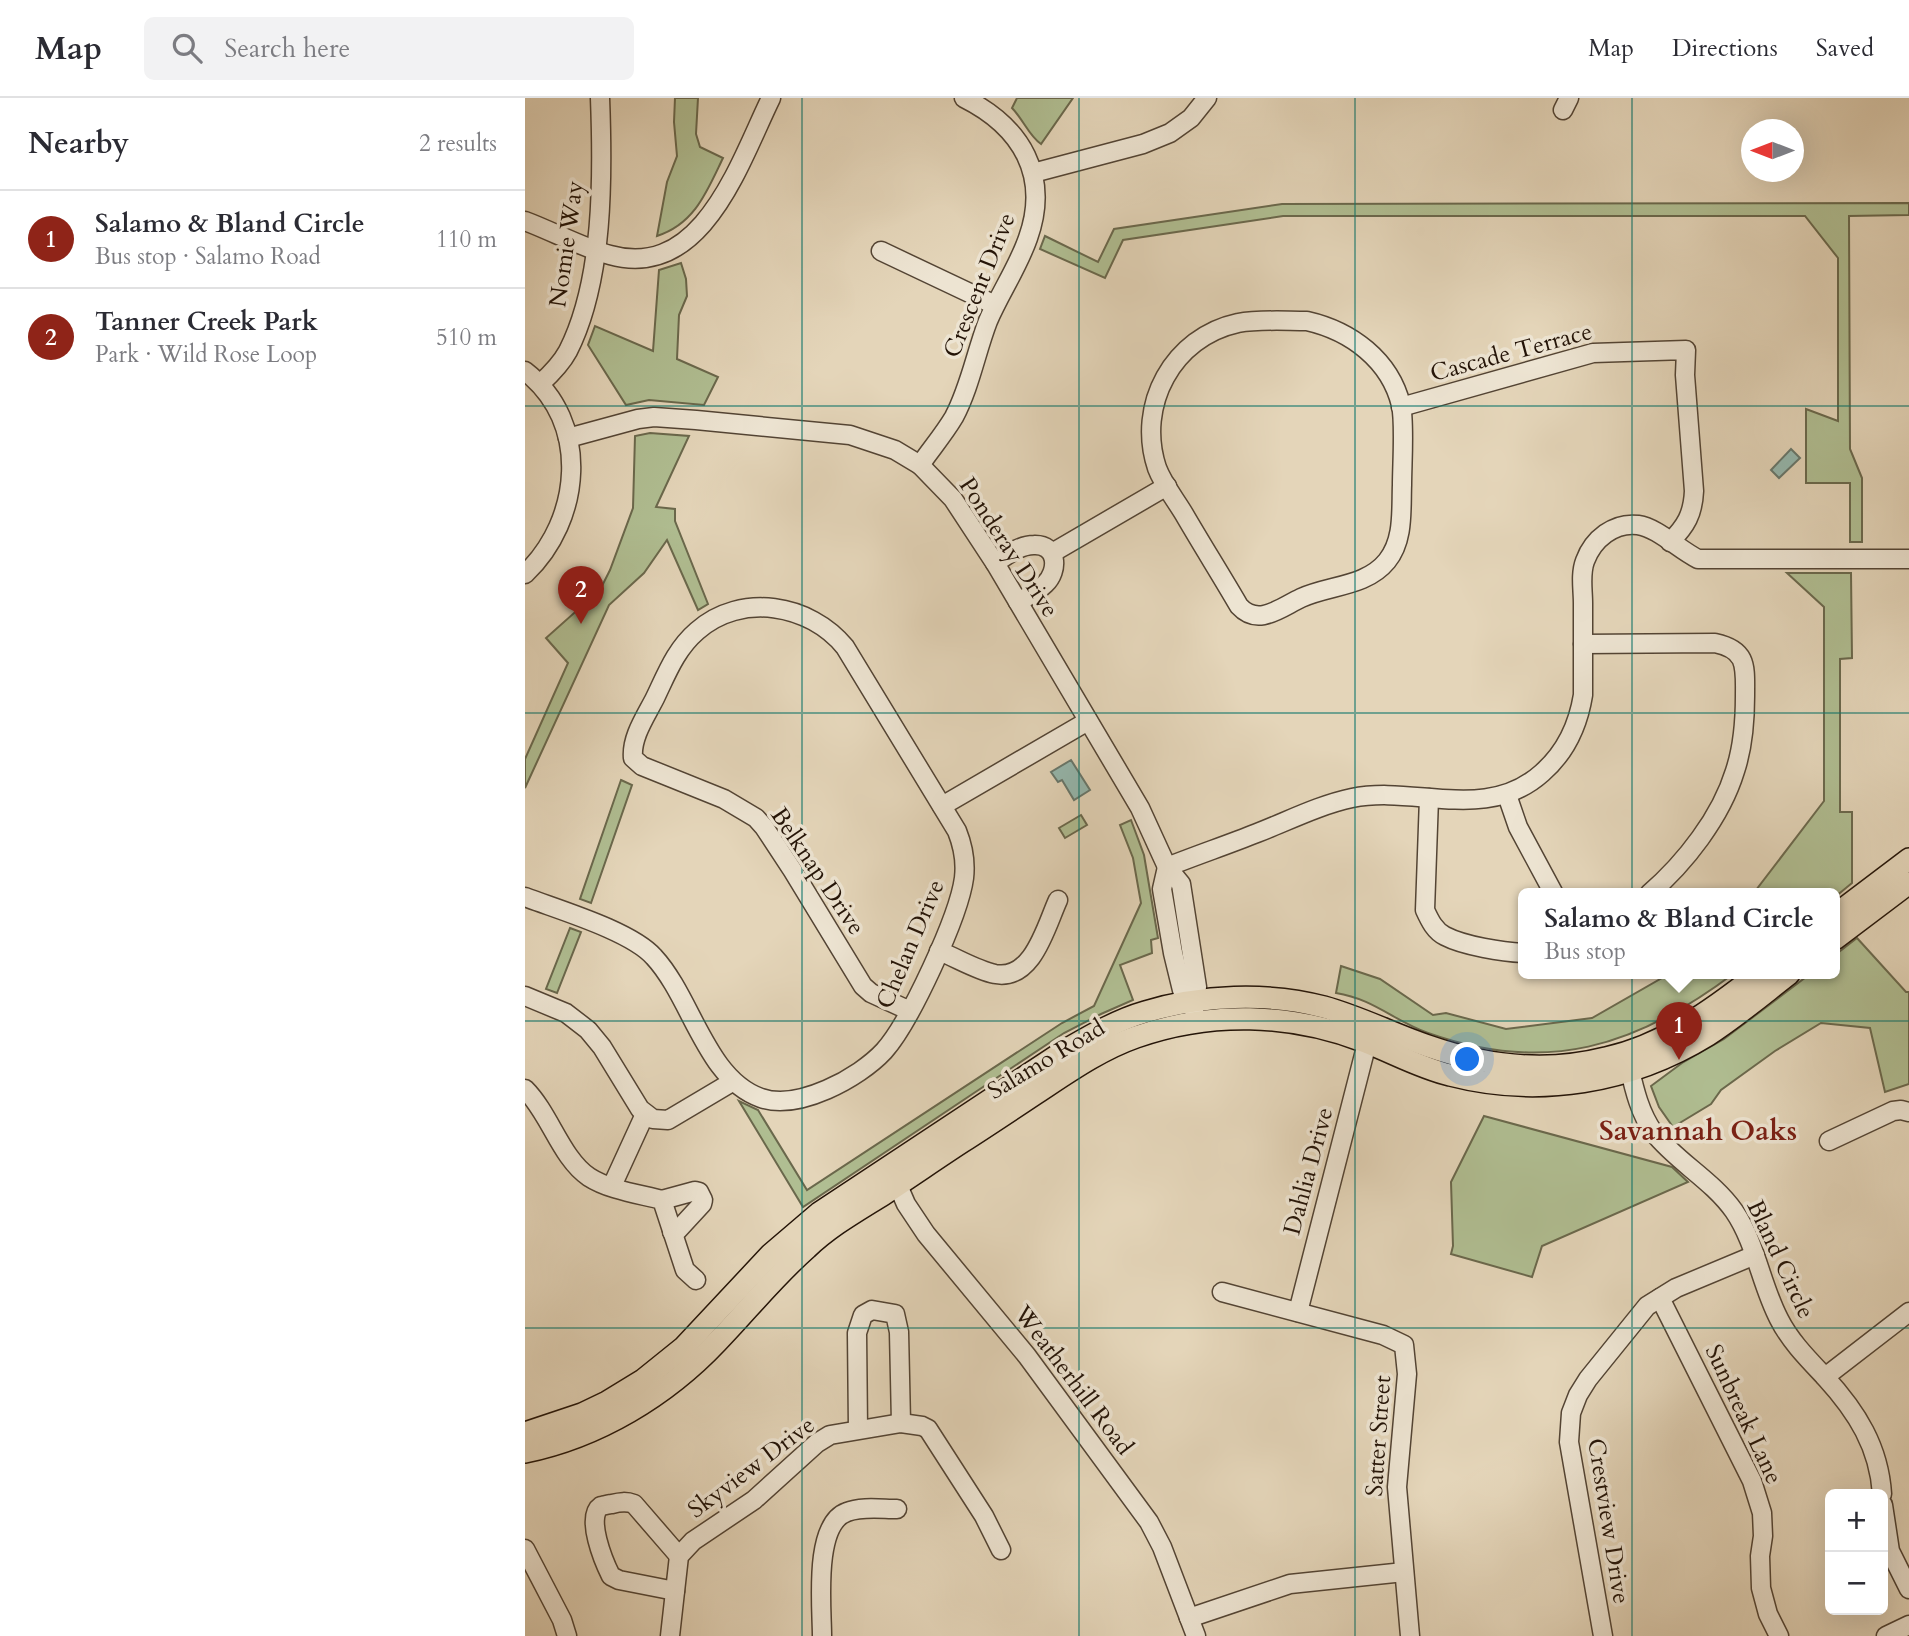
<!DOCTYPE html>
<html lang="en">
<head>
<meta charset="utf-8">
<style>
  body { margin:0; font-family:Cardo,serif; background:#f2f2f3; color:#2b2b33 }
  .controls { position:absolute; right:21px; bottom:21px; display:grid; overflow:hidden; border-radius:10px; box-shadow:0 7px 28px #0002 }
  .controls button { width:63px; height:63px; display:grid; place-items:center; padding:0; border:0; border-bottom:2px solid #e1e1e2; background:#fff; color:#2b2b33; font:35px sans-serif }
  .compass { position:absolute; left:1216px; top:21px; width:63px; height:63px; border-radius:50%; background:#fff; box-shadow:0 7px 28px #0002; rotate:270deg }
  .you { position:absolute; left:943px; top:962px; width:24px; height:24px; margin:-18px; border:5px solid #fff; border-radius:50%; background:#1a73e8; box-shadow:0 0 0 10px #1a73e833 }
  .badge { display:grid; place-items:center; width:46px; height:46px; border-radius:50%; background:#8f2418; color:#fff; font-size:23px; font-weight:700 }
  .pin { position:absolute; translate:-50% -58px; filter:drop-shadow(0 2px 4px #0008) }
  .pin::after { content:''; position:absolute; top:37px; width:24px; height:21px; background:inherit; clip-path:polygon(0 0,100% 0,50% 100%) }
  .popup { position:absolute; left:993px; top:790px; width:322px; height:91px; box-sizing:border-box; display:grid; place-content:center; border-radius:10px; background:#fff; filter:drop-shadow(0 2px 5px #0005); font-size:23px; white-space:nowrap; color:#7c7c81 }
  .popup b { font-size:26px; color:#2b2b33 }
  .popup::after { content:''; position:absolute; left:50%; top:100%; margin-left:-14px; border:14px solid transparent; border-top-color:#fff }
  .list { margin:0; padding:0; list-style:none }
  h2 { display:flex; justify-content:space-between; align-items:center; height:91px; margin:0; padding:0 28px; font-size:30px }
  h2 small { font-size:23px; font-weight:400; color:#7c7c81 }
  .list li { display:grid; grid-template-columns:46px 1fr auto; gap:21px; align-items:center; box-sizing:border-box; height:98px; padding:0 28px; border-top:2px solid #e1e1e2 }
  .list b { display:block; font-size:26px; white-space:nowrap }
  .list p { margin:0; font-size:23px; white-space:nowrap; color:#7c7c81 }
  .list em { font-size:23px; font-style:normal; color:#7c7c81 }
  .icon { flex:none; width:38px; height:38px; fill:none; stroke:currentColor; stroke-width:2; stroke-linecap:round; stroke-linejoin:round }
  .map { position:relative; flex:none; width:1384px; height:1538px; overflow:hidden }
  header { display:flex; align-items:center; gap:42px; box-sizing:border-box; height:98px; padding:0 35px; background:#fff; border-bottom:2px solid #e1e1e2 }
  header strong { font-size:33px }
  nav { display:flex; gap:38px; margin-inline-start:auto; font-size:24px }
  .search { width:490px; height:63px; background:#f2f2f3; display:flex; align-items:center; gap:18px; box-sizing:border-box; padding:0 24px; border-radius:10px; color:#7c7c81; font-size:26px }
  main { display:flex }
  aside { flex:1; background:#fff }
  .map>svg:first-child { display:block }
  .green { fill:#b0be92; stroke:#6a684c; stroke-width:2 }
  .water { fill:#95b9b0; stroke:#67776c; stroke-width:2 }
  .lines { fill:none; stroke-linecap:round; stroke-linejoin:round }
  .minor-casing { stroke:#534434; stroke-width:21 }
  .major-casing { stroke:#231307; stroke-width:24 }
  .minor { stroke:#ede4d2; stroke-width:18 }
  .major { stroke:#e4d5b9; stroke-width:21 }
  .grid { fill:none; stroke:#0f766e; stroke-width:2; stroke-opacity:0.55 }
  .labels { text-anchor:middle; stroke-width:7; stroke-linejoin:round; paint-order:stroke }
  .street-label { font-size:24px; fill:#231307; stroke:#ede4d2 }
  .quarter-label { font-size:28px; font-weight:bold; fill:#7a1f14; stroke:#ede4d2 }
</style>
</head>
<body>
<header>
<strong>Map</strong>
<div class="search"><svg class="icon" aria-label="search" viewBox="0 0 24 24"><circle cx="10" cy="10" r="6"/><path d="M15 15l6 6"/></svg>Search here</div>
<nav><a>Map</a><a>Directions</a><a>Saved</a></nav>
</header>
<main>
<aside>
<h2>Nearby<small>2 results</small></h2>
<ul class="list">
<li><span class="badge">1</span><div><b>Salamo &amp; Bland Circle</b><p>Bus stop · Salamo Road</p></div><em>110 m</em></li>
<li><span class="badge">2</span><div><b>Tanner Creek Park</b><p>Park · Wild Rose Loop</p></div><em>510 m</em></li>
</ul>
</aside>
<div class="map">
<svg width="1384" height="1538" viewBox="0 0 1384 1538">
  <rect width="100%" height="100%" fill="#e4d5b9"/>
  <filter id="stains"><feTurbulence type="fractalNoise" baseFrequency=".00286" numOctaves="4"/><feColorMatrix values="0 0 0 0 .2 0 0 0 0 .09 0 0 0 0 .02 0 0 0 .5 -.17"/></filter>
  <radialGradient id="worn" r=".72"><stop offset=".6" stop-color="#630" stop-opacity="0"/><stop offset="1" stop-color="#630" stop-opacity=".3"/></radialGradient>
  <g class="green">
    <path d="M150 0H173L171 36 175 49 198 60C182 93 170 126 132 138L142 84 152 58 149 24Z"/>
    <path d="M492 0H548L516 46C504 38 498 21 487 10Z"/>
    <polygon points="1384,105 1384,117 1324,118 1325,351 1337,380 1337,444 1325,444 1325,385 1281,385 1281,311 1313,323 1313,160 1280,118 758,118 598,142 580,180 515,151 520,138 573,164 589,131 757,106"/>
    <polygon points="156,165 161,181 162,198 154,217 152,261 193,279 179,307 124,302 101,307 63,247 70,228 128,253 134,172"/>
    <polygon points="125,335 164,338 131,409 150,411 150,423 183,506 173,512 142,442 119,475 84,507 0,690 0,661 43,565 21,540 75,492 85,472 108,410 110,338"/>
    <polygon points="1262,475 1326,475 1327,560 1315,561 1315,714 1327,714 1327,785 1310,799 1310,796 1228,796 1299,703 1299,509"/>
    <polygon points="96,682 107,687 66,805 55,801"/>
    <polygon points="556,717 562,727 540,740 534,730"/>
    <polygon points="606,722 619,757 633,840 626,842 627,855 595,867 608,902 576,916 539,935 278,1109 214,1003 233,1012 282,1092 537,925 569,908 616,805 608,760 595,727"/>
    <polygon points="45,830 56,834 32,895 21,891"/>
    <polygon points="1332,840 1381,894 1384,894 1384,986 1360,994 1345,930 1296,925 1250,953 1196,992 1186,1006 1148,1029 1134,1009 1126,988 1157,965 1199,941 1285,876 1310,876 1310,857"/>
    <path d="M816 868 855 881 908 917 921 915 981 931 1067 920 1144 876H1208C1111 949 1021 977 903 935 869 923 849 901 811 895Z"/>
    <polygon points="959,1018 1147,1069 1163,1084 1017,1148 1007,1179 926,1156 928,1148 926,1084"/>
  </g>
  <g class="water">
    <polygon points="1266,351 1275,360 1254,380 1246,372"/>
    <polygon points="546,662 565,692 549,702 537,682 533,684 526,674"/>
  </g>
  <g class="lines">
    <g class="minor-casing">
      <g id="minor">
        <polyline points="1038,12 1044,0"/>
        <polyline points="508,75 618,46 645,35 666,20 682,0"/>
        <path d="M0 123C27 133 58 150 85 157 178 183 215 63 246 0"/>
        <polyline points="356,153 470,207"/>
        <path d="M782 223C826 233 865 262 876 307 880 325 877 367 877 387 876 413 879 442 862 463 841 489 804 487 776 500 755 510 733 529 714 508 696 477 677 447 659 416 650 401 638 386 632 370 611 307 648 239 713 225 735 221 760 223 782 223Z"/>
        <path d="M0 273C66 324 57 422 0 476"/>
        <path d="M15 286C26 276 36 266 43 253 79 182 78 78 75 0"/>
        <path d="M876 309 1068 255 1161 252 1160 277 1169 393C1168 416 1161 428 1145 444"/>
        <polyline points="43,340 113,321 129,319 171,322 325,337 370,352 395,367 428,401 470,465 615,710 642,769 656,786 672,889 668,904 669,913"/>
        <path d="M395 367C406 351 419 336 429 319 445 289 451 254 463 223 475 195 493 169 503 140 525 78 497 29 439 0"/>
        <polyline points="527,455 642,388"/>
        <path d="M470 465C481 458 494 447 509 447 533 446 534 473 520 486 512 494 502 499 493 504"/>
        <path d="M1058 546 1190 545C1223 552 1220 569 1220 598 1220 623 1218 649 1210 673 1196 719 1160 765 1124 796"/>
        <polyline points="982,697 993,729 1029,796"/>
        <path d="M904 700 900 812C905 823 910 833 920 838 939 848 978 854 998 855"/>
        <polyline points="417,708 563,623"/>
        <path d="M642 769C672 757 702 747 732 735 763 723 794 707 827 700 891 687 961 725 1017 675 1041 654 1053 628 1058 597 1058 566 1058 536 1058 505 1058 492 1055 476 1060 463 1068 441 1089 424 1113 427 1133 430 1153 451 1173 461H1384"/>
        <polyline points="642,769 637,791 648,855 657,892 668,904"/>
        <path d="M0 799C34 812 106 833 129 859 167 900 181 981 236 1000 273 1013 334 980 359 953 385 924 434 818 439 780 441 763 438 748 432 733L320 549C285 506 216 494 172 533 151 551 142 575 130 600 121 618 106 639 108 660L117 668 199 701 231 720 239 729 268 773 338 888 346 895 385 913"/>
        <path d="M414 853C432 860 451 872 470 876 508 883 521 828 533 802"/>
        <polyline points="0,898 41,915 63,932 77,949 115,1011 128,1021 143,1022 207,984"/>
        <path d="M1102 960C1108 985 1113 1013 1129 1035 1152 1064 1187 1082 1209 1113 1231 1145 1236 1187 1254 1221 1265 1243 1283 1261 1300 1279 1332 1314 1354 1349 1357 1396"/>
        <path d="M0 991C25 1016 36 1060 64 1079 84 1092 114 1096 137 1102L160 1172 171 1182"/>
        <polyline points="1304,1043 1368,1013 1376,1012 1384,1014"/>
        <polyline points="368,1076 381,1106 401,1136 502,1258 624,1424 637,1449 671,1538"/>
        <polyline points="87,1088 120,1016"/>
        <polyline points="137,1102 170,1093 174,1094 178,1102 177,1106 153,1132 147,1134"/>
        <polyline points="697,1194 858,1237 879,1247 882,1276 872,1389 885,1538"/>
        <polyline points="1135,1200 1227,1383 1237,1415 1238,1438 1235,1458 1236,1490 1243,1516 1254,1538"/>
        <polyline points="773,1214 842,945"/>
        <polyline points="1300,1279 1384,1214"/>
        <polyline points="333,1331 332,1235 338,1217 347,1212 370,1216 374,1234 376,1325"/>
        <polyline points="1358,1407 1365,1453 1384,1491"/>
        <polyline points="0,1451 37,1522 42,1538"/>
        <path d="M150 1493 94 1482 86 1478C79 1464 60 1419 76 1408 77 1408 85 1406 87 1406 95 1404 101 1403 109 1406L154 1458"/>
        <polyline points="664,1520 765,1486 879,1474"/>
        <polyline points="145,1538 154,1458 168,1443 229,1402 292,1345 305,1337 376,1325 397,1328 403,1331 459,1418 476,1452"/>
        <path d="M297 1538C297 1509 288 1426 322 1414 336 1408 357 1411 372 1411"/>
        <polyline points="1078,1538 1044,1344 1046,1315 1053,1297 1063,1281 1122,1208 1151,1190 1230,1157"/>
        <polyline points="1361,1538 1384,1527"/>
      </g>
    </g>
    <g class="major-casing">
      <g id="major">
        <polyline points="1310,817 1384,761"/>
        <polyline points="1310,841 1384,785"/>
        <path d="M0 1335 57 1316 82 1304 118 1282 159 1249 246 1156 294 1115 539 953C565 938 592 922 620 914 676 897 742 894 799 909 835 919 868 936 903 948 960 968 1022 975 1081 960 1139 947 1187 912 1233 876"/>
        <path d="M0 1354C73 1339 141 1298 192 1244 222 1213 249 1179 282 1150 305 1128 332 1113 359 1096 385 1079 411 1061 437 1044 462 1028 486 1012 510 996 542 975 574 952 611 939 685 913 765 915 838 943 867 954 895 970 925 977 1014 1000 1105 985 1183 937 1211 919 1237 897 1264 876"/>
      </g>
    </g>
    <use href="#minor" class="minor"/>
    <use href="#major" class="major"/>
  </g>
  <path class="grid" d="M277 0V1538M554 0V1538M830 0V1538M1107 0V1538M0 308H1384M0 615H1384M0 923H1384M0 1230H1384"/>
  <g class="labels">
    <g class="street-label">
      <text transform="translate(41 146) rotate(-82)" y="8">Nomie Way</text>
      <text transform="translate(454 187) rotate(-68)" y="8">Crescent Drive</text>
      <text transform="translate(986 254) rotate(-15)" y="8">Cascade Terrace</text>
      <text transform="translate(484 449) rotate(57)" y="8">Ponderay Drive</text>
      <text transform="translate(293 773) rotate(56)" y="8">Belknap Drive</text>
      <text transform="translate(385 846) rotate(-67)" y="8">Chelan Drive</text>
      <text transform="translate(521 961) rotate(-31)" y="8">Salamo Road</text>
      <text transform="translate(783 1073) rotate(-75)" y="8">Dahlia Drive</text>
      <text transform="translate(1256 1161) rotate(65)" y="8">Bland Circle</text>
      <text transform="translate(549 1282) rotate(53)" y="8">Weatherhill Road</text>
      <text transform="translate(1219 1316) rotate(65)" y="8">Sunbreak Lane</text>
      <text transform="translate(853 1338) rotate(-86)" y="8">Satter Street</text>
      <text transform="translate(226 1369) rotate(-37)" y="8">Skyview Drive</text>
      <text transform="translate(1084 1423) rotate(81)" y="8">Crestview Drive</text>
    </g>
    <g class="quarter-label">
      <text x="1173" y="1042">Savannah Oaks</text>
    </g>
  </g>
  <rect width="100%" height="100%" filter="url(#stains)"/>
  <rect width="100%" height="100%" fill="url(#worn)"/>
</svg>
<div class="controls">
<button>+</button>
<button>−</button>
</div>
<svg class="compass" viewBox="-18 -18 36 36"><path d="M0-13l5 13h-10z" fill="#e53935"/><path d="M0 13l5-13h-10z" fill="#7c7c81"/></svg>
<div class="you"></div>
<div class="pin badge" style="left:1154px;top:962px">1</div>
<div class="popup"><b>Salamo &amp; Bland Circle</b>Bus stop</div>
<div class="pin badge" style="left:56px;top:526px">2</div>
</div>
</main>
</body>
</html>
